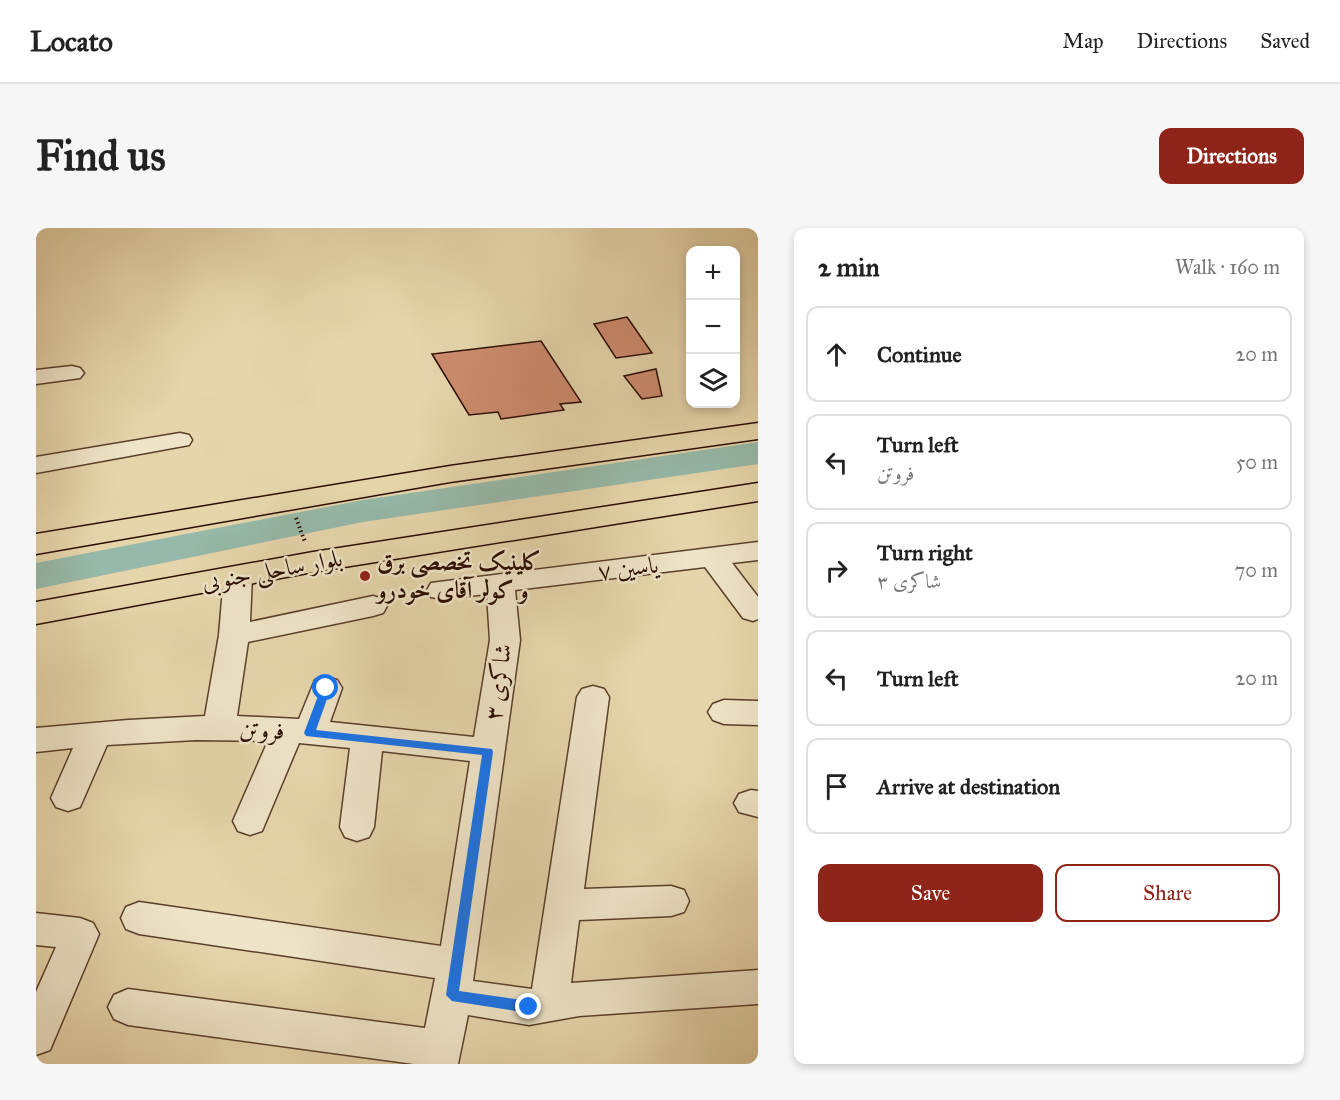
<!DOCTYPE html>
<html lang="en">
<head>
<meta charset="utf-8">
<style>
  body { margin:0; font-family:"IM FELL Great Primer",Amiri,serif; background:#f6f6f6; color:#222 }
  .controls { position:absolute; right:18px; top:18px; display:grid; overflow:hidden; border-radius:12px; box-shadow:0 3px 9px #0003 }
  .controls button { width:54px; height:54px; display:grid; place-items:center; padding:0; border:0; border-bottom:2px solid #e0e0e0; background:#fff; color:#222; font:30px sans-serif }
  .stop { position:absolute; width:18px; height:18px; margin:-14px; border:4px solid #1a73e8; border-radius:50%; background:#fff }
  .stop.end { background:#1a73e8; border-color:#fff; box-shadow:0 2px 6px #0008 }
  .list { margin:0; padding:0; list-style:none }
  h2 { display:flex; justify-content:space-between; align-items:center; height:78px; margin:0; padding:0 24px; font-size:26px }
  h2 small { font-size:20px; font-weight:400; color:#767676 }
  .list li { display:grid; grid-template-columns:39px 1fr auto; gap:18px; align-items:center; box-sizing:border-box; height:96px; margin:0 12px 12px; padding:0 12px; border:2px solid #e0e0e0; border-radius:12px }
  .list b { display:block; font-size:22px; white-space:nowrap }
  .list p { margin:0; font-size:20px; white-space:nowrap; color:#767676 }
  .list em { font-size:20px; font-style:normal; color:#767676 }
  .actions { display:flex; gap:12px; padding:18px 24px }
  .actions a { flex:1; padding:14px 0; border:2px solid #8f2418; border-radius:12px; text-align:center; font-size:21px; color:#8f2418 }
  .actions .main { background:#8f2418; color:#fff }
  .icon { flex:none; width:33px; height:33px; fill:none; stroke:currentColor; stroke-width:2; stroke-linecap:round; stroke-linejoin:round }
  .map { position:relative; flex:none; width:722px; height:836px; overflow:hidden; border-radius:12px }
  header { display:flex; align-items:center; gap:36px; box-sizing:border-box; height:84px; padding:0 30px; background:#fff; border-bottom:2px solid #e0e0e0 }
  header strong { font-size:28px }
  nav { display:flex; gap:33px; margin-inline-start:auto; font-size:21px }
  .intro { display:flex; align-items:center; justify-content:space-between; box-sizing:border-box; height:144px; padding:0 36px }
  h1 { margin:0; font-size:42px }
  .button { padding:15px 27px; border-radius:12px; background:#8f2418; color:#fff; font-size:21px; font-weight:700 }
  main { display:flex; gap:36px; padding:0 36px }
  aside { flex:1; background:#fff; border-radius:12px; box-shadow:0 3px 9px #0003 }
  .map>svg:first-child { display:block }
  .lines { fill:none; stroke-linecap:round; stroke-linejoin:round }
  .river { fill:#96b9a9; fill-rule:evenodd }
  .building { fill:#cd8b6e; stroke:#2a0d00; stroke-width:1.5 }
  .minor-casing { stroke:#593f2b; stroke-width:3 }
  .major-casing { stroke:#2a0d00; stroke-width:3 }
  .path { stroke:#2a0d00; stroke-width:4; stroke-dasharray:1.5 3; stroke-linecap:butt }
  .minor { fill:#efe4c8; fill-rule:evenodd }
  .major { fill:#e6d5ab; fill-rule:evenodd }
  .route { fill:#1a73e8 }
  .poi-dot { fill:#8f2418; stroke:#efe4c8; stroke-width:2 }
  .labels { text-anchor:middle; stroke-width:5; stroke-linejoin:round; paint-order:stroke }
  .poi-label { font-size:24px; font-weight:bold; fill:#2a0d00; stroke:#efe4c8; text-anchor:start }
  .street-label { font-size:24px; fill:#2a0d00; stroke:#efe4c8 }
</style>
</head>
<body>
<header>
<strong>Locato</strong>
<nav><a>Map</a><a>Directions</a><a>Saved</a></nav>
</header>
<div class="intro"><h1>Find us</h1><a class="button">Directions</a></div>
<main>
<div class="map">
<svg width="722" height="836" viewBox="0 0 722 836">
  <rect width="100%" height="100%" fill="#e6d5ab"/>
  <filter id="stains"><feTurbulence type="fractalNoise" baseFrequency=".00333" numOctaves="4"/><feColorMatrix values="0 0 0 0 .2 0 0 0 0 .09 0 0 0 0 .02 0 0 0 .5 -.17"/></filter>
  <radialGradient id="worn" r=".72"><stop offset=".6" stop-color="#630" stop-opacity="0"/><stop offset="1" stop-color="#630" stop-opacity=".3"/></radialGradient>
  <g class="lines">
    <polygon class="river" points="722,214 722,236 327,294 0,361 0,335 327,272"/>
  </g>
  <g class="building">
    <polygon points="591,89 616,125 580,130 558,96"/>
    <polygon points="505,113 545,174 524,176 528,182 465,191 462,184 433,187 396,126"/>
    <polygon points="620,141 626,168 606,171 588,148"/>
  </g>
  <g class="lines">
    <g class="minor-casing">
      <g id="minor">
        <polygon points="36,138 44,140 48,145 44,150 0,156 0,142"/>
        <polygon points="144,205 153,207 156,212 153,217 0,245 0,229"/>
        <polygon points="722,314 722,332 696,335 722,369 722,391 717,393 707,390 669,339 479,362 484,412 437,753 496,761 541,469 546,461 557,458 568,461 573,469 548,661 635,658 648,662 653,673 648,684 635,688 543,692 535,755 722,742 722,776 543,788 493,797 432,787 422,836 378,836 92,797 78,791 72,779 78,767 92,761 389,800 399,750 103,706 90,701 85,690 90,679 103,674 405,718 434,533 346,523 338,599 333,609 321,613 309,609 304,599 314,520 263,515 226,603 214,607 202,603 197,593 232,513 160,512 71,517 44,579 32,583 20,579 15,570 37,520 0,524 0,500 92,492 169,488 183,407 188,348 192,341 202,339 212,341 216,348 214,394 337,368 347,371 351,378 347,385 337,388 212,414 201,488 263,491 279,452 290,449 301,452 306,460 294,494 438,509 454,412 451,366 405,371 395,369 391,362 395,355"/>
        <polygon points="688,472 722,473 722,497 688,496 677,492 672,484 677,476"/>
        <polygon points="715,562 722,563 722,589 703,584 698,575 703,566"/>
        <polygon points="0,685 44,690 57,695 63,706 14,822 0,827 0,764 20,719 0,717"/>
      </g>
    </g>
    <g class="major-casing">
      <g id="major">
        <polygon points="722,195 722,211 414,254 0,326 0,306 414,238"/>
        <polygon points="722,255 722,273 277,344 0,396 0,374 277,324"/>
      </g>
    </g>
    <polyline class="path" points="260,290 269,314"/>
    <use href="#minor" class="minor"/>
    <use href="#major" class="major"/>
  </g>
  <polygon class="route" points="290,456 295,460 280,502 456,521 457,524 423,763 493,773 497,775 499,779 497,783 493,785 416,773 410,767 446,527 270,508 268,505 285,460"/>
  <circle class="poi-dot" cx="329" cy="348" r="6"/>
  <g class="labels">
    <g class="poi-label">
      <text x="341" y="342">کلینیک تخصصی برق<tspan x="341" dy="28">و کولر آقای خودرو</tspan></text>
    </g>
    <g class="street-label">
      <text transform="translate(592 340) rotate(-7)" y="8">یاسین ۷</text>
      <text transform="translate(236 342) rotate(-10)" y="8">بلوار ساحلی جنوبی</text>
      <text transform="translate(462 454) rotate(-82)" y="8">شاکری ۳</text>
      <text transform="translate(226 502) rotate(3)" y="8">فروتن</text>
    </g>
  </g>
  <rect width="100%" height="100%" filter="url(#stains)"/>
  <rect width="100%" height="100%" fill="url(#worn)"/>
</svg>
<div class="controls">
<button>+</button>
<button>−</button>
<button><svg class="icon" aria-label="layers" viewBox="0 0 24 24"><path d="M12 4l9 5-9 5-9-5zM3 14l9 5 9-5"/></svg></button>
</div>
<div class="stop" style="left:290px;top:460px"></div>
<div class="stop end" style="left:493px;top:779px"></div>
</div>
<aside>
<h2>2 min<small>Walk · 160 m</small></h2>
<ul class="list">
<li><svg class="icon" aria-label="ahead" viewBox="0 0 24 24"><path d="M12 20V5M6 11l6-6 6 6"/></svg><div><b>Continue</b></div><em>20 m</em></li>
<li><svg class="icon" aria-label="left" viewBox="0 0 24 24"><path d="M17 20v-9H6M10 6l-5 5 5 5"/></svg><div><b>Turn left</b><p>فروتن</p></div><em>50 m</em></li>
<li><svg class="icon" aria-label="right" viewBox="0 0 24 24"><path d="M7 20v-9h11M14 6l5 5-5 5"/></svg><div><b>Turn right</b><p>شاکری ۳</p></div><em>70 m</em></li>
<li><svg class="icon" aria-label="left" viewBox="0 0 24 24"><path d="M17 20v-9H6M10 6l-5 5 5 5"/></svg><div><b>Turn left</b></div><em>20 m</em></li>
<li><svg class="icon" aria-label="arrive" viewBox="0 0 24 24"><path d="M6 21V4h12l-3 4 3 4H6"/></svg><div><b>Arrive at destination</b></div></li>
</ul>
<div class="actions"><a class="main">Save</a><a>Share</a></div>
</aside>
</main>
</body>
</html>
